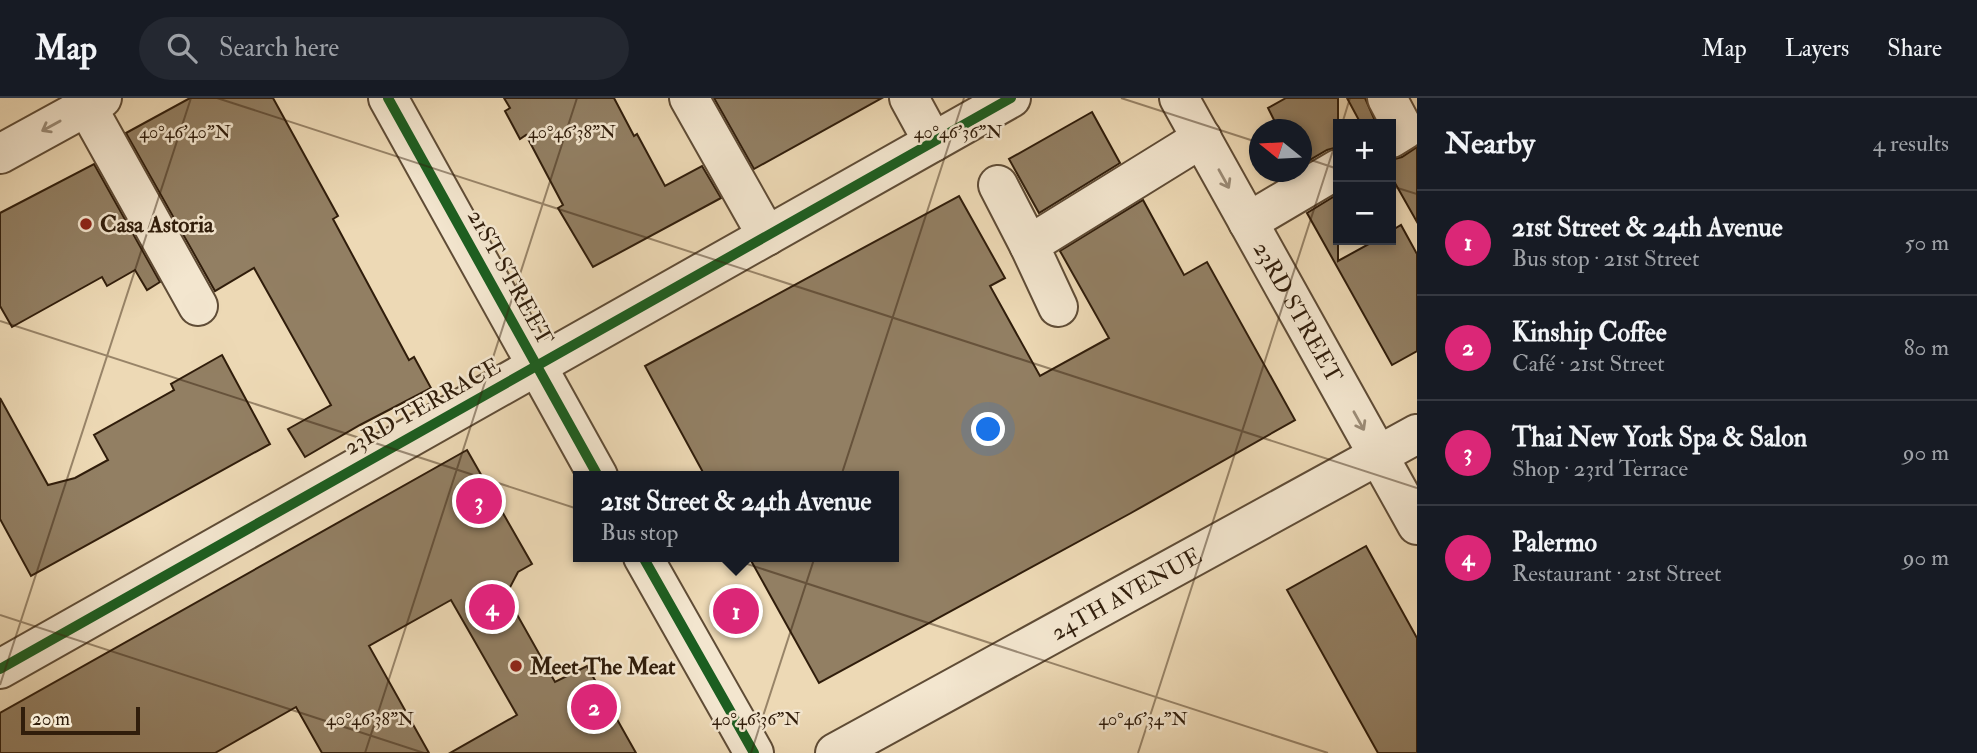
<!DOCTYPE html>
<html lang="en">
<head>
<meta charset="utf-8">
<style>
  body { margin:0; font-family:"IM FELL Double Pica",serif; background:#242831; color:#f1f3f6 }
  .controls { position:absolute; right:21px; top:21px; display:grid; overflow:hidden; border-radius:0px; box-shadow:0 4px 10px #0003 }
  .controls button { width:63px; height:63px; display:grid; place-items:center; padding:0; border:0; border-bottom:2px solid #363941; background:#171b24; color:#f1f3f6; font:35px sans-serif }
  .compass { position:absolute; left:1249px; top:21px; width:63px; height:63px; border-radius:50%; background:#171b24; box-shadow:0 4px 10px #0003; rotate:288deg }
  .scale { position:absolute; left:21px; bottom:18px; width:119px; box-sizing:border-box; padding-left:7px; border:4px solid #301d0b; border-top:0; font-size:19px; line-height:24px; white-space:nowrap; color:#301d0b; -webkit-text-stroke:5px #f3e6cf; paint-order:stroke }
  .you { position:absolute; left:989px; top:332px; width:24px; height:24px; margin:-18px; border:5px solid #fff; border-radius:50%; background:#1a73e8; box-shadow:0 0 0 10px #1a73e833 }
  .badge { display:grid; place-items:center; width:46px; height:46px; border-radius:50%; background:#db2777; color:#fff; font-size:23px; font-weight:700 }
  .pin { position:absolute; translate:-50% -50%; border:4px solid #fff; box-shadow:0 2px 7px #0006 }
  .popup { position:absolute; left:573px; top:373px; width:326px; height:91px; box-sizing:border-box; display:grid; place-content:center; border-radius:0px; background:#171b24; filter:drop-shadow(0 2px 5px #0005); font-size:23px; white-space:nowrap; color:#9ea1a6 }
  .popup b { font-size:26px; color:#f1f3f6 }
  .popup::after { content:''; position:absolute; left:50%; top:100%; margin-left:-14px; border:14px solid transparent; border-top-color:#171b24 }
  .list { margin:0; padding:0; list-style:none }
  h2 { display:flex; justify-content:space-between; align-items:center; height:91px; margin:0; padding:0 28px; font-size:30px }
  h2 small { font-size:23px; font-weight:400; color:#9ea1a6 }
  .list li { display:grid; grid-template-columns:46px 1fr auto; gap:21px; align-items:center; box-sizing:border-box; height:105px; padding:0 28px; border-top:2px solid #363941 }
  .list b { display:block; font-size:26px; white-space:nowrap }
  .list p { margin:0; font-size:23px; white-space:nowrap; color:#9ea1a6 }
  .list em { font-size:23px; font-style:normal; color:#9ea1a6 }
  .icon { flex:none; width:38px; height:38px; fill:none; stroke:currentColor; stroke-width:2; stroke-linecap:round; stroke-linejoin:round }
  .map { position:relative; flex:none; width:1417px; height:655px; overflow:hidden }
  header { display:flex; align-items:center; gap:42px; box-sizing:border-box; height:98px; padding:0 35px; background:#171b24; border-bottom:2px solid #363941 }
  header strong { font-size:33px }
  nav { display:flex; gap:38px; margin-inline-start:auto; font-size:24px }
  .search { width:490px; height:63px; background:#242831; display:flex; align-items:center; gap:18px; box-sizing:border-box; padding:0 24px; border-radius:38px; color:#9ea1a6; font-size:26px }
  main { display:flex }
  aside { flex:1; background:#171b24 }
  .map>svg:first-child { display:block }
  .building { fill:#927f63; stroke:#301d0b; stroke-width:2 }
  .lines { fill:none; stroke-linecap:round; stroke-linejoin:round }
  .minor-casing { stroke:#5f4c36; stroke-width:42 }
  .minor { stroke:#f3e6cf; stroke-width:38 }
  .cycleway-casing { stroke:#f3e6cf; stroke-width:15 }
  .cycleway { stroke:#1b5e20; stroke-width:10 }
  .oneway { stroke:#9b8c77 }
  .ticks { fill:none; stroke:#301d0b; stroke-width:2; stroke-opacity:0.45 }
  .poi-dot { fill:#8f2418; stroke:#f3e6cf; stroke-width:2.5 }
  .labels { text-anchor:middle; stroke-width:5; stroke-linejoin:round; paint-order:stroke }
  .poi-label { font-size:23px; font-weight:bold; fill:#301d0b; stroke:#f3e6cf; text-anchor:start }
  .street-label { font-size:23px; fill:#301d0b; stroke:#f3e6cf }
  .ticks-label { font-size:18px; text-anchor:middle; fill:#301d0b; stroke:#f3e6cf; stroke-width:5; stroke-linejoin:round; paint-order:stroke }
</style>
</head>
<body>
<header>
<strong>Map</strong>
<div class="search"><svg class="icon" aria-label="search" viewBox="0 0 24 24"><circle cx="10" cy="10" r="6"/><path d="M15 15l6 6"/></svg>Search here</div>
<nav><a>Map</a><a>Layers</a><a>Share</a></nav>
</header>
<main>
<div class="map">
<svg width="1417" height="655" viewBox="0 0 1417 655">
  <rect width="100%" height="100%" fill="#edd9b5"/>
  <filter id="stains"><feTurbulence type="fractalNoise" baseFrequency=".00286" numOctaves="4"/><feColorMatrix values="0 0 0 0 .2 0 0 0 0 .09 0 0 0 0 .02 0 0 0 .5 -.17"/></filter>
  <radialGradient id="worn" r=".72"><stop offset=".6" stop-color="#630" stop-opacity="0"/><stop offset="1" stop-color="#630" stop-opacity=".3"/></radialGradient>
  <g class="building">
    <polygon points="190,0 273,0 338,118 333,121 409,262 414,259 431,290 360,327 305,359 288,331 331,307 254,170 215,193 126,35"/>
    <polygon points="504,0 614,0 634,38 637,36 665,88 702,68 721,100 593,169 558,110 563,107 526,37 520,41 505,13 510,10"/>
    <polygon points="714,0 882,0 754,71"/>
    <polygon points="1286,0 1338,0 1338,49 1327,52 1301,67 1301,32 1279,32 1268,10"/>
    <polygon points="1347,0 1365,0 1376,25 1361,26"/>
    <polygon points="1092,14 1120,65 1039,115 1009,61"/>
    <polygon points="1417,49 1417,124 1391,78 1391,62 1402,59"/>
    <polygon points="94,66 160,184 147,192 135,172 107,188 102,179 12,229 0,208 0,115"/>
    <polygon points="1338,96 1338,163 1376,142 1391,142 1391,133 1401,127 1417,156 1417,253 1392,267 1307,115"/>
    <polygon points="959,98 1005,180 990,188 1040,278 1109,240 1060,153 1143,102 1184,177 1207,164 1295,322 1131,415 819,585 749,459 893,459 893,378 705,378 645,268"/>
    <polygon points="222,257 270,346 31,478 0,421 0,300 48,387 75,380 106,363 108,362 94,337 174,292 171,286"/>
    <polygon points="467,352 532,466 518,474 506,497 555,584 587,568 636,655 450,655 517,617 451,502 369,548 429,655 322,655 296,609 215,655 0,655 0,615"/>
    <polygon points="1366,448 1417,540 1417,655 1378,655 1287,492"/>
  </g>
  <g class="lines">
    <g class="minor-casing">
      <g id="minor">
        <polyline points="82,0 198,208"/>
        <polyline points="388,0 598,378"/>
        <polyline points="689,0 767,138"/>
        <polyline points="909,0 933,44"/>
        <path id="s1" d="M1179 0 1417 427"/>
        <polyline points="1387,0 1404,32 1391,40"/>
        <polyline points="0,56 102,0"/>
        <polyline points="998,87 1029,147"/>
        <polyline points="1248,124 1338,71"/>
        <polyline points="1058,209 1029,147 1202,40"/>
        <polyline points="643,459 754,655"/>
        <polyline points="0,571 1011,0"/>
        <path id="s2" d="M835 655 1417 336"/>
      </g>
    </g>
    <use href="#minor" class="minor"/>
    <g class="cycleway-casing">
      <g id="cycleway">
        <polyline points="388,0 598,378"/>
        <polyline points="643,459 754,655"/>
        <polyline points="0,571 1011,0"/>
      </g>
    </g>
    <use href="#cycleway" class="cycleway"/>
  </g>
  <defs><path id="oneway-shaft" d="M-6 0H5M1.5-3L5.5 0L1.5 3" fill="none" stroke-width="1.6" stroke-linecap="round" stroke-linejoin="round" transform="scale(1.75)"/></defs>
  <g class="oneway">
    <use href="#oneway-shaft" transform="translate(51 28) rotate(151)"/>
    <use href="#oneway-shaft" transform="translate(1224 81) rotate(61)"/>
    <use href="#oneway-shaft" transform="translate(1359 323) rotate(61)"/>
  </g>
  <path class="ticks" d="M217 0 1417 390M1121 0 1260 45M1342 26 1350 0M1302 59 1338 71M1391 88 1417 96M0 223 1328 655M0 517 424 655M0 587 191 0M365 655 577 0M751 655 964 0M1138 655 1338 37"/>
  <g class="poi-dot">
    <circle cx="86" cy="126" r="7"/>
    <circle cx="516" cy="568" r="7"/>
  </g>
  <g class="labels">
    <g class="poi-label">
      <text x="100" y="134">Casa Astoria</text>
      <text x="530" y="576">Meet The Meat</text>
    </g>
    <g class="street-label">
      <text transform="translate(511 179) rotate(61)" y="8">21ST STREET</text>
      <text dy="8" stroke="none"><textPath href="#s1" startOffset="245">23RD STREET</textPath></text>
      <text transform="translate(422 308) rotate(-29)" y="8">23RD TERRACE</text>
      <text dy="8" stroke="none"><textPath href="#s2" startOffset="332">24TH AVENUE</textPath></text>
    </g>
  </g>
  <g class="ticks-label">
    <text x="185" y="40">40°46'40"N</text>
    <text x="572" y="40">40°46'38"N</text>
    <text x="958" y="40">40°46'36"N</text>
    <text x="370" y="627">40°46'38"N</text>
    <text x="756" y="627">40°46'36"N</text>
    <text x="1143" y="627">40°46'34"N</text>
  </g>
  <rect width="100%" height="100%" filter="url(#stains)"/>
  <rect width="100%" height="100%" fill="url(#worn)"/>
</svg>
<div class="controls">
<button>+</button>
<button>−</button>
</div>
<svg class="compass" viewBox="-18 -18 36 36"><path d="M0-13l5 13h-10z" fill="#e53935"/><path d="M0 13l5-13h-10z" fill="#9ea1a6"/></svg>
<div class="scale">20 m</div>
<div class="you"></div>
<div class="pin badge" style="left:736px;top:513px">1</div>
<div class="popup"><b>21st Street &amp; 24th Avenue</b>Bus stop</div>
<div class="pin badge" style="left:594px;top:609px">2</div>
<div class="pin badge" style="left:479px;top:403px">3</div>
<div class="pin badge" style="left:492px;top:509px">4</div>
</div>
<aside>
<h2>Nearby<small>4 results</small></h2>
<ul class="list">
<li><span class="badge">1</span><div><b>21st Street &amp; 24th Avenue</b><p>Bus stop · 21st Street</p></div><em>50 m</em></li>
<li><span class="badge">2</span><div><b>Kinship Coffee</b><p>Café · 21st Street</p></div><em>80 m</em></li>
<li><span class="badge">3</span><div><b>Thai New York Spa &amp; Salon</b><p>Shop · 23rd Terrace</p></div><em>90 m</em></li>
<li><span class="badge">4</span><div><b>Palermo</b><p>Restaurant · 21st Street</p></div><em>90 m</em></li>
</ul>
</aside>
</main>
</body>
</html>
